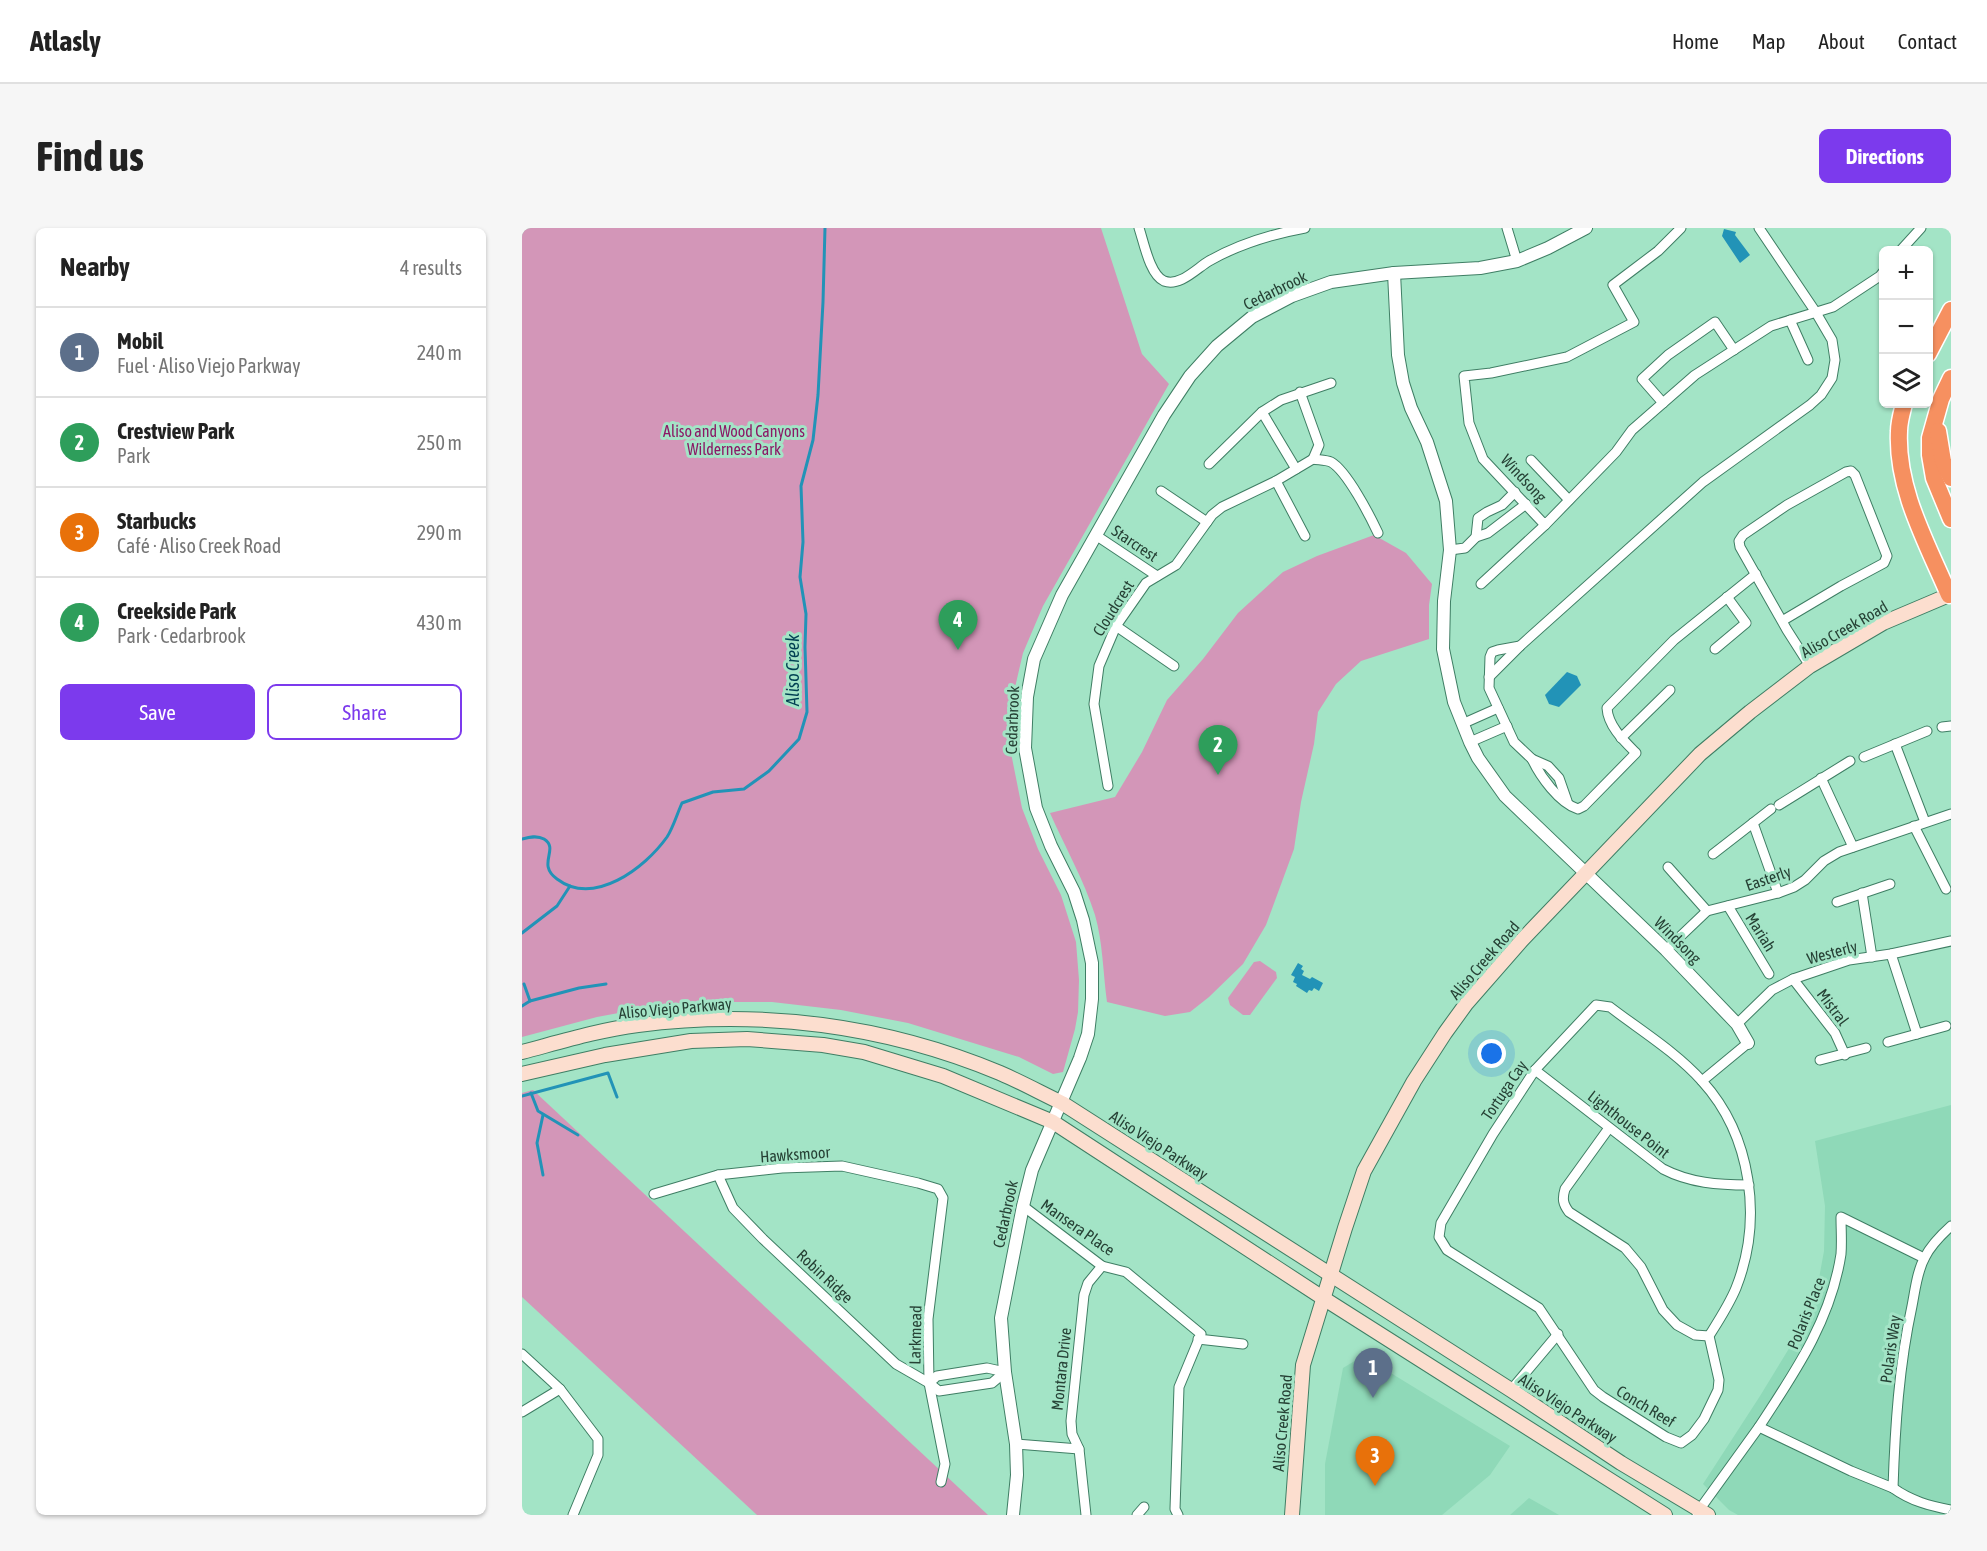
<!DOCTYPE html>
<html lang="en">
<head>
<meta charset="utf-8">
<style>
  body { margin:0; font-family:"Asap Condensed",sans-serif; background:#f6f6f6; color:#222 }
  .controls { position:absolute; right:18px; top:18px; display:grid; overflow:hidden; border-radius:9px; box-shadow:0 2px 4px #0004 }
  .controls button { width:54px; height:54px; display:grid; place-items:center; padding:0; border:0; border-bottom:2px solid #e0e0e0; background:#fff; color:#222; font:30px sans-serif }
  .you { position:absolute; left:970px; top:826px; width:21px; height:21px; margin:-15px; border:4px solid #fff; border-radius:50%; background:#1a73e8; box-shadow:0 0 0 9px #1a73e833 }
  .badge { display:grid; place-items:center; width:39px; height:39px; border-radius:50%; background:#7c3aed; color:#fff; font-size:20px; font-weight:700 }
  .pin { position:absolute; translate:-50% -50px; filter:drop-shadow(0 2px 3px #0008) }
  .pin::after { content:''; position:absolute; top:32px; width:21px; height:18px; background:inherit; clip-path:polygon(0 0,100% 0,50% 100%) }
  .list { margin:0; padding:0; list-style:none }
  h2 { display:flex; justify-content:space-between; align-items:center; height:78px; margin:0; padding:0 24px; font-size:26px }
  h2 small { font-size:20px; font-weight:400; color:#767676 }
  .list li { display:grid; grid-template-columns:39px 1fr auto; gap:18px; align-items:center; box-sizing:border-box; height:90px; padding:0 24px; border-top:2px solid #e0e0e0 }
  .list b { display:block; font-size:22px; white-space:nowrap }
  .list p { margin:0; font-size:20px; white-space:nowrap; color:#767676 }
  .list em { font-size:20px; font-style:normal; color:#767676 }
  .actions { display:flex; gap:12px; padding:18px 24px }
  .actions a { flex:1; padding:14px 0; border:2px solid #7c3aed; border-radius:9px; text-align:center; font-size:21px; color:#7c3aed }
  .actions .main { background:#7c3aed; color:#fff }
  .icon { flex:none; width:33px; height:33px; fill:none; stroke:currentColor; stroke-width:2; stroke-linecap:round; stroke-linejoin:round }
  .map { position:relative; flex:none; width:1429px; height:1287px; overflow:hidden; border-radius:9px }
  header { display:flex; align-items:center; gap:36px; box-sizing:border-box; height:84px; padding:0 30px; background:#fff; border-bottom:2px solid #e0e0e0 }
  header strong { font-size:28px }
  nav { display:flex; gap:33px; margin-inline-start:auto; font-size:21px }
  .intro { display:flex; align-items:center; justify-content:space-between; box-sizing:border-box; height:144px; padding:0 36px }
  h1 { margin:0; font-size:42px }
  .button { padding:15px 27px; border-radius:9px; background:#7c3aed; color:#fff; font-size:21px; font-weight:700 }
  main { display:flex; gap:36px; padding:0 36px }
  aside { flex:1; background:#fff; border-radius:9px; box-shadow:0 2px 4px #0004 }
  .map>svg:first-child { display:block }
  .built { fill:#8fd9b8 }
  .green { fill:#d396b8 }
  .water { fill:#2293b7 }
  .lines { fill:none; stroke-linecap:round; stroke-linejoin:round }
  .stream { stroke:#2293b7; stroke-width:3 }
  .minor-casing { stroke:#3f7e64; stroke-width:11 }
  .tertiary-casing { stroke:#3f7e64; stroke-width:14 }
  .secondary-casing { stroke:#3f7e64; stroke-width:16 }
  .motorway-casing { stroke:#fff; stroke-width:19 }
  .minor { stroke:#fff; stroke-width:9 }
  .tertiary { stroke:#fff; stroke-width:12 }
  .secondary { stroke:#fcdecf; stroke-width:14 }
  .motorway { stroke:#f69060; stroke-width:16 }
  .labels { text-anchor:middle; stroke-width:6; stroke-linejoin:round; paint-order:stroke }
  .street-label { font-size:16px; fill:#264135; stroke:#a3e4c6 }
  .park-label { font-size:16px; fill:#8b1966; stroke:#a3e4c6 }
  .water-label { font-size:18px; font-style:italic; fill:#003f52; stroke:#a3e4c6 }
</style>
</head>
<body>
<header>
<strong>Atlasly</strong>
<nav><a>Home</a><a>Map</a><a>About</a><a>Contact</a></nav>
</header>
<div class="intro"><h1>Find us</h1><a class="button">Directions</a></div>
<main>
<aside>
<h2>Nearby<small>4 results</small></h2>
<ul class="list">
<li><span class="badge" style="background:#5c6f8a">1</span><div><b>Mobil</b><p>Fuel · Aliso Viejo Parkway</p></div><em>240 m</em></li>
<li><span class="badge" style="background:#2e9e5b">2</span><div><b>Crestview Park</b><p>Park</p></div><em>250 m</em></li>
<li><span class="badge" style="background:#e8710a">3</span><div><b>Starbucks</b><p>Café · Aliso Creek Road</p></div><em>290 m</em></li>
<li><span class="badge" style="background:#2e9e5b">4</span><div><b>Creekside Park</b><p>Park · Cedarbrook</p></div><em>430 m</em></li>
</ul>
<div class="actions"><a class="main">Save</a><a>Share</a></div>
</aside>
<div class="map">
<svg width="1429" height="1287" viewBox="0 0 1429 1287">
  <rect width="100%" height="100%" fill="#a3e4c6"/>
  <g class="built">
    <polygon points="1429,877 1429,1287 1216,1287 1207,1282 1181,1256 1238,1168 1277,1104 1296,1056 1302,1023 1303,978 1293,913"/>
    <polygon points="841,1128 988,1218 968,1247 920,1287 803,1287 803,1236 821,1140"/>
    <polygon points="1007,1270 1037,1287 988,1287"/>
  </g>
  <g class="green">
    <polygon points="0,0 579,0 620,126 647,156 521,378 501,425 491,468 489,525 500,580 516,621 539,667 554,714 557,752 556,784 553,801 541,844 531,846 497,829 386,795 319,782 250,774 192,774 145,776 75,789 0,809"/>
    <path d="M852 307 884 325 910 356 907 377V411L839 433 814 456 796 484 792 516 779 574 772 621 744 697 721 736 687 769 668 784 643 788 585 774C581 745 581 715 573 687 562 652 543 619 528 585L593 569 620 524 645 472 681 431 716 385 761 344 795 328Z"/>
    <polygon points="738,733 754,744 755,750 728,787 721,787 708,777 706,770 732,734"/>
    <polygon points="11,862 466,1287 235,1287 0,1069 0,865"/>
  </g>
  <g class="water">
    <polygon points="1202,1 1214,4 1213,7 1228,27 1218,35 1200,8"/>
    <polygon points="1045,444 1055,448 1059,457 1037,479 1027,476 1023,467"/>
    <polygon points="776,735 781,738 779,741 782,743 780,747 788,751 790,749 801,755 797,763 792,760 790,763 787,762 785,765 774,758 775,756 771,754 773,749 769,747"/>
  </g>
  <g class="lines">
    <g class="stream">
      <path d="M0 611C7 609 15 607 22 611 38 621 14 636 35 651 72 679 123 640 145 609 151 600 155 586 160 575L191 564 222 561 247 543 277 511 285 484 283 419 284 386 278 349 281 314 279 258 291 212 296 167 301 74 303 0"/>
      <polyline points="0,705 35,678 48,658"/>
      <polyline points="2,756 8,773 57,760 84,756"/>
      <polyline points="0,778 8,773"/>
      <polyline points="9,865 16,883 56,907"/>
      <polyline points="0,868 86,845 95,869"/>
      <polyline points="21,947 15,915 21,887"/>
    </g>
    <g class="minor-casing">
      <g id="minor">
        <path d="M617 0C622 15 628 47 642 53 658 59 675 40 687 33 717 16 750 6 783 0"/>
        <polyline points="985,0 995,33"/>
        <polyline points="1159,0 1136,23 1091,57 1112,94 1045,129 969,145 942,148 947,195 961,231 1023,297 1094,224 1110,202 1173,147 1249,98 1311,79 1358,48 1362,43"/>
        <polyline points="1379,22 1399,0"/>
        <polyline points="1268,92 1286,132"/>
        <path d="M778 164 797 217 791 231C797 232 804 232 809 234 825 243 848 288 856 305"/>
        <polyline points="1141,175 1120,151 1146,127 1193,94 1212,122"/>
        <polyline points="740,184 774,241"/>
        <polyline points="1009,232 1047,272"/>
        <polyline points="687,236 740,184 759,172 809,155"/>
        <polyline points="754,253 783,308"/>
        <polyline points="639,263 685,294"/>
        <polyline points="575,308 635,348"/>
        <polyline points="954,309 956,290 965,284 980,277 993,264"/>
        <polyline points="928,322 943,320 954,309 966,305 1004,276"/>
        <polyline points="959,356 1023,297"/>
        <polyline points="1260,393 1319,358 1362,335 1365,328 1333,247 1329,243 1324,244 1265,277 1221,307 1217,313 1218,319 1265,402 1288,438"/>
        <polyline points="594,398 652,438"/>
        <polyline points="998,418 976,422 970,424 968,429 967,460 992,514 1010,531 1026,538 1037,550 1045,573"/>
        <polyline points="1193,421 1224,395 1205,369"/>
        <polyline points="967,449 998,418 1181,254 1288,177 1299,167 1310,150 1313,132 1310,112 1293,83 1237,0"/>
        <polyline points="940,496 976,480"/>
        <polyline points="1420,499 1429,498"/>
        <polyline points="1099,510 1148,462"/>
        <polyline points="948,514 985,498"/>
        <polyline points="1373,516 1403,594"/>
        <polyline points="1342,529 1405,503"/>
        <path d="M1010 531C1018 548 1037 575 1056 581L1062 578 1114 525C1102 513 1086 498 1085 480L1152 412 1234 346"/>
        <polyline points="1299,550 1331,619"/>
        <polyline points="586,558 572,476 577,438 594,398 624,355 654,337 690,287 700,279 754,253 791,231"/>
        <polyline points="1257,577 1328,533"/>
        <polyline points="1231,595 1256,665"/>
        <polyline points="1392,598 1424,661"/>
        <polyline points="1191,626 1249,581"/>
        <polyline points="1146,639 1185,683"/>
        <polyline points="1340,665 1350,729"/>
        <polyline points="1315,674 1368,656"/>
        <polyline points="1206,678 1247,746"/>
        <polyline points="1144,722 1185,683 1256,665 1272,659 1283,652 1302,633 1317,624 1429,586"/>
        <polyline points="1369,726 1395,806"/>
        <polyline points="1271,751 1313,805 1323,827"/>
        <path d="M1074 777 1088 779C1118 802 1154 824 1180 853 1230 908 1241 992 1214 1060 1207 1077 1197 1092 1187 1108L1197 1152 1196 1162 1182 1191 1170 1207 1159 1215 1144 1209 1081 1169 1072 1162 1017 1080 925 1022 917 1009 919 995 971 906 1013 842Z"/>
        <polyline points="1215,796 1250,762 1271,751 1327,732 1369,726 1429,713"/>
        <polyline points="1366,814 1424,798"/>
        <polyline points="1298,832 1344,820"/>
        <path d="M1013 842 1141 941C1168 955 1196 957 1227 957"/>
        <polyline points="1180,853 1226,815"/>
        <path d="M1087 900 1043 961C1040 971 1041 976 1047 984L1103 1020 1119 1039 1141 1082 1155 1097 1173 1107 1187 1108"/>
        <polyline points="196,947 211,980 241,1011 374,1136 407,1155 417,1163 470,1155 483,1144"/>
        <polyline points="132,966 196,947 260,940 320,938 396,955 416,961 421,970 406,1091 407,1155 423,1236 419,1254"/>
        <polyline points="501,978 580,1038 604,1044 679,1106 657,1159 653,1281 656,1287"/>
        <polyline points="676,1111 721,1116"/>
        <polyline points="0,1126 38,1161 76,1211 76,1227 51,1287"/>
        <polyline points="407,1155 415,1148 465,1140 483,1144"/>
        <polyline points="989,1162 1036,1106"/>
        <polyline points="0,1184 38,1161"/>
        <path d="M1237 1199C1273 1144 1309 1092 1319 1026 1320 1014 1319 1001 1319 989L1402 1030"/>
        <polyline points="494,1216 557,1221"/>
        <path d="M1371 1260C1389 1273 1408 1278 1429 1282"/>
        <path d="M1175 1285 1237 1199 1329 1243 1371 1260C1373 1199 1377 1138 1390 1078 1393 1063 1395 1043 1403 1029 1409 1017 1419 1007 1429 998"/>
        <polyline points="564,1287 557,1221 550,1206 549,1193 562,1067 566,1055 580,1038"/>
        <polyline points="615,1287 622,1279"/>
      </g>
    </g>
    <g class="tertiary-casing">
      <g id="tertiary">
        <polyline points="872,45 876,127 881,155 889,180 905,214 924,273 928,322 922,373 921,421 932,474 948,514 956,530 983,568 1144,722 1215,796 1226,815"/>
        <polyline points="491,1287 495,1247 494,1216 483,1144 479,1090 501,978 510,942 558,830 566,806 570,771 570,735 561,692 552,664 529,618 514,580 503,520 505,469 512,431 540,367 642,187 668,148 695,118 730,89 770,68 809,54 872,45 958,40 995,33 1026,20 1064,0"/>
      </g>
    </g>
    <g class="secondary-casing">
      <g id="secondary">
        <path d="M0 824C38 814 77 802 116 797 239 781 363 797 478 845 499 854 519 865 540 875L989 1162 1099 1235 1186 1287"/>
        <polyline points="0,846 83,827 169,813 225,811 301,817 342,824 421,848 531,894 801,1070 1143,1287"/>
        <polyline points="770,1287 781,1137 823,1000 842,943 892,853 923,805 944,776 1000,712 1178,526 1228,484 1288,438 1361,395 1427,367"/>
      </g>
    </g>
    <g class="motorway-casing">
      <g id="motorway">
        <polyline points="1406,126 1429,82"/>
        <polyline points="1429,150 1419,171 1408,210 1408,227 1412,250 1429,291"/>
        <path d="M1382 176C1380 184 1377 194 1377 203 1374 261 1405 315 1427 367"/>
        <polyline points="1416,203 1421,233 1429,250"/>
      </g>
    </g>
    <use href="#minor" class="minor"/>
    <use href="#tertiary" class="tertiary"/>
    <use href="#secondary" class="secondary"/>
    <use href="#motorway" class="motorway"/>
  </g>
  <g class="labels">
    <g class="street-label">
      <text transform="translate(753 62) rotate(-26)" y="6">Cedarbrook</text>
      <text transform="translate(1002 250) rotate(47)" y="6">Windsong</text>
      <text transform="translate(613 315) rotate(34)" y="6">Starcrest</text>
      <text transform="translate(591 380) rotate(-58)" y="6">Cloudcrest</text>
      <text transform="translate(1322 401) rotate(-30)" y="6">Aliso Creek Road</text>
      <text transform="translate(490 492) rotate(-88)" y="6">Cedarbrook</text>
      <text transform="translate(1246 650) rotate(-19)" y="6">Easterly</text>
      <text transform="translate(1239 704) rotate(58)" y="6">Mariah</text>
      <text transform="translate(1156 712) rotate(45)" y="6">Windsong</text>
      <text transform="translate(1310 724) rotate(-15)" y="6">Westerly</text>
      <text transform="translate(962 732) rotate(-49)" y="6">Aliso Creek Road</text>
      <text transform="translate(1311 779) rotate(53)" y="6">Mistral</text>
      <text transform="translate(153 780) rotate(-5)" y="6">Aliso Viejo Parkway</text>
      <text transform="translate(982 862) rotate(-56)" y="6">Tortuga Cay</text>
      <text transform="translate(1107 896) rotate(38)" y="6">Lighthouse Point</text>
      <text transform="translate(637 917) rotate(33)" y="6">Aliso Viejo Parkway</text>
      <text transform="translate(273 926) rotate(-4)" y="6">Hawksmoor</text>
      <text transform="translate(483 986) rotate(-78)" y="6">Cedarbrook</text>
      <text transform="translate(556 999) rotate(35)" y="6">Mansera Place</text>
      <text transform="translate(303 1048) rotate(43)" y="6">Robin Ridge</text>
      <text transform="translate(1284 1085) rotate(-68)" y="6">Polaris Place</text>
      <text transform="translate(393 1107) rotate(-89)" y="6">Larkmead</text>
      <text transform="translate(1368 1121) rotate(-82)" y="6">Polaris Way</text>
      <text transform="translate(539 1141) rotate(-84)" y="6">Montara Drive</text>
      <text transform="translate(1124 1178) rotate(31)" y="6">Conch Reef</text>
      <text transform="translate(1046 1180) rotate(33)" y="6">Aliso Viejo Parkway</text>
      <text transform="translate(760 1195) rotate(-85)" y="6">Aliso Creek Road</text>
    </g>
    <g class="park-label">
      <text x="212" y="209">Aliso and Wood Canyons<tspan x="212" dy="18">Wilderness Park</tspan></text>
    </g>
    <g class="water-label">
      <text transform="translate(271 442) rotate(-90)" y="6">Aliso Creek</text>
    </g>
  </g>
</svg>
<div class="controls">
<button>+</button>
<button>−</button>
<button><svg class="icon" aria-label="layers" viewBox="0 0 24 24"><path d="M12 4l9 5-9 5-9-5zM3 14l9 5 9-5"/></svg></button>
</div>
<div class="you"></div>
<div class="pin badge" style="left:851px;top:1170px;background:#5c6f8a">1</div>
<div class="pin badge" style="left:696px;top:547px;background:#2e9e5b">2</div>
<div class="pin badge" style="left:853px;top:1258px;background:#e8710a">3</div>
<div class="pin badge" style="left:436px;top:422px;background:#2e9e5b">4</div>
</div>
</main>
</body>
</html>
